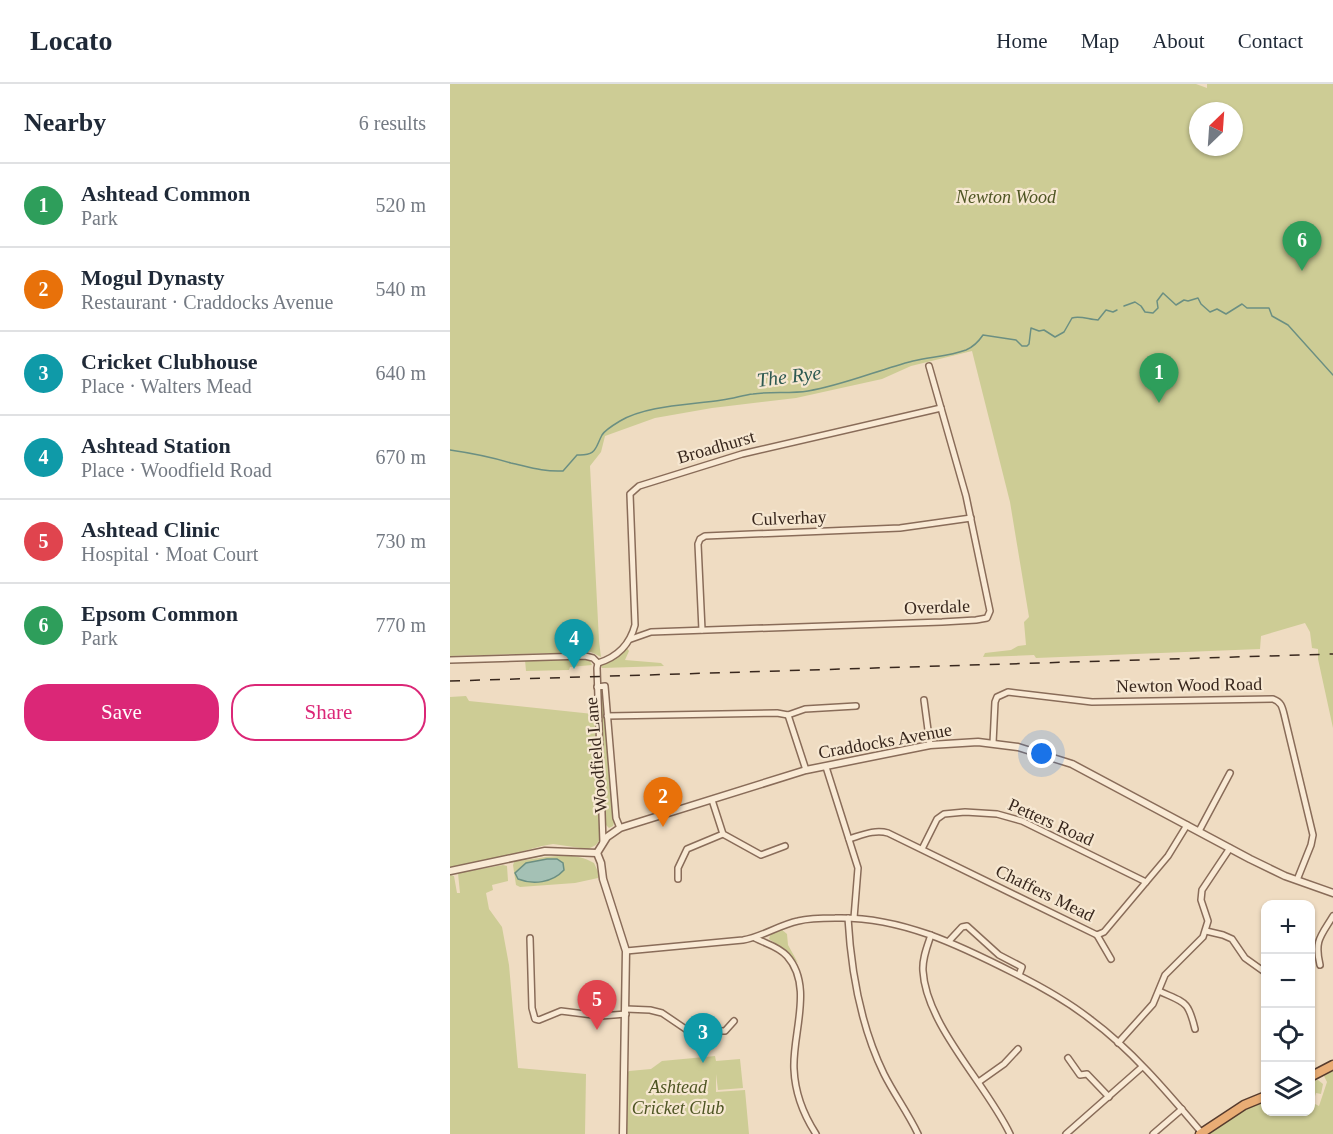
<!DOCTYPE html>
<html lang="en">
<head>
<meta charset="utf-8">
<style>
  body { margin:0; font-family:Georgia,serif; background:#f6f6f7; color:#1f2937 }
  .controls { position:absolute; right:18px; bottom:18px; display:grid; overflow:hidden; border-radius:12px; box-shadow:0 2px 4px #0004 }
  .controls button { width:54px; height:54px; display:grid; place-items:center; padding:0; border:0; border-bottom:2px solid #e0e1e3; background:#fff; color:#1f2937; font:30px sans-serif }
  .compass { position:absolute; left:739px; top:18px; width:54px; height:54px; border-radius:50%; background:#fff; box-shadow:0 2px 4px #0004; rotate:25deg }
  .you { position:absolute; left:592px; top:670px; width:21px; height:21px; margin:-15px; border:4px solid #fff; border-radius:50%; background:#1a73e8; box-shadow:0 0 0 9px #1a73e833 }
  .badge { display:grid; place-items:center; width:39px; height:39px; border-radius:50%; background:#db2777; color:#fff; font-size:20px; font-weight:700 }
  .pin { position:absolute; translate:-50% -50px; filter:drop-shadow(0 2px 3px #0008) }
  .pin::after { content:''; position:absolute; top:32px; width:21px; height:18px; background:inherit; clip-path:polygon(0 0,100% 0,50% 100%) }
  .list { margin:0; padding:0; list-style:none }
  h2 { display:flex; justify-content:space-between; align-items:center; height:78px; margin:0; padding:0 24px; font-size:26px }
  h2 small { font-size:20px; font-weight:400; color:#747a83 }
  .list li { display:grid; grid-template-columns:39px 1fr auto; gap:18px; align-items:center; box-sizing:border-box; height:84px; padding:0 24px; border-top:2px solid #e0e1e3 }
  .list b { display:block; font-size:22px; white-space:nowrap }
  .list p { margin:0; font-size:20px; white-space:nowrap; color:#747a83 }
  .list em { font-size:20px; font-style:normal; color:#747a83 }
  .actions { display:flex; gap:12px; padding:18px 24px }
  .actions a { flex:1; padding:14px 0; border:2px solid #db2777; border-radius:24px; text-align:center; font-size:21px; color:#db2777 }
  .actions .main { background:#db2777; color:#fff }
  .icon { flex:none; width:33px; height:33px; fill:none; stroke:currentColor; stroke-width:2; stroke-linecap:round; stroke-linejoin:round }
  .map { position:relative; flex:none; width:883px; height:1050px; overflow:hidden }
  header { display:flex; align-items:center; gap:36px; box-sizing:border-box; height:84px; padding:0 30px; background:#fff; border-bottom:2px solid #e0e1e3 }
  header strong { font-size:28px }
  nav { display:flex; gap:33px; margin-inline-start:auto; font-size:21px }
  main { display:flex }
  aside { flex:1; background:#fff }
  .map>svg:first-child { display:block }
  .green { fill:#cdcc95; fill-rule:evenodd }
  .water { fill:#a4c1b5; stroke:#6b8f82; stroke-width:1.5 }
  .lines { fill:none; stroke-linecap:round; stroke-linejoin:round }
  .stream { stroke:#6b8f82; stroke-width:1.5 }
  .minor-casing { stroke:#896c59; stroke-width:8 }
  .tertiary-casing { stroke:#896c59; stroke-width:9 }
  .trunk-casing { stroke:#563b2d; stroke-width:11 }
  .minor { stroke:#f9ead5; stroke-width:5 }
  .tertiary { stroke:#f9ead5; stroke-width:6 }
  .trunk { stroke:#e9ad75; stroke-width:8 }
  .rail { stroke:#38271d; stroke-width:1.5; stroke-dasharray:10 10; stroke-linecap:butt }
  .labels { text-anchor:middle; stroke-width:4.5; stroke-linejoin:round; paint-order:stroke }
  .park-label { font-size:18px; font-style:italic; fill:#4e5523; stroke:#f6e7d1 }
  .street-label { font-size:18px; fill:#38271d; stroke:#f6e7d1 }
  .water-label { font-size:20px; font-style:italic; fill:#2c5850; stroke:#f6e7d1 }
</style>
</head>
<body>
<header>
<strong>Locato</strong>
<nav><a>Home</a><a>Map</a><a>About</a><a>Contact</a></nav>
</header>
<main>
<aside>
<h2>Nearby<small>6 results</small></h2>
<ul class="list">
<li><span class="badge" style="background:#2e9e5b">1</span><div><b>Ashtead Common</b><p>Park</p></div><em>520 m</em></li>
<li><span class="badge" style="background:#e8710a">2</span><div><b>Mogul Dynasty</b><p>Restaurant · Craddocks Avenue</p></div><em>540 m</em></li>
<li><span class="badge" style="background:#0f9aa8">3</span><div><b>Cricket Clubhouse</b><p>Place · Walters Mead</p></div><em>640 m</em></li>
<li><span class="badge" style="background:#0f9aa8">4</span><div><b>Ashtead Station</b><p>Place · Woodfield Road</p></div><em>670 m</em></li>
<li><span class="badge" style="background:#e0444e">5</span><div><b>Ashtead Clinic</b><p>Hospital · Moat Court</p></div><em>730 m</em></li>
<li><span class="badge" style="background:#2e9e5b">6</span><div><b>Epsom Common</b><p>Park</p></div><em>770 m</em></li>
</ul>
<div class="actions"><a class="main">Save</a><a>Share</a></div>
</aside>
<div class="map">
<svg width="883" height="1050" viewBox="0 0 883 1050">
  <rect width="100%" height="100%" fill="#efdcc2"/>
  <g class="green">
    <path d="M0 0H746L757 4V0H883V644L868 575V565L862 564 860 548 855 539 811 552 810 565 586 574 584 571 533 573 535 569 561 566 568 562 576 561 574 538 579 533 560 418 522 267 461 282 432 295 346 314 262 324 205 334 155 352 151 368 140 382 149 557 151 573 141 568 0 572ZM748 27H784V63H748Z"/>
    <polygon points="177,564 179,567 175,576 211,579 214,582 152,584 151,580 165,575"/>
    <polygon points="130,575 140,577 142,581 120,583 119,586 76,587 75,576"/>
    <polygon points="150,606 153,607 164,739 163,742 159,744 156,741 155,734"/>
    <polygon points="16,612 19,617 143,630 145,634 148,731 151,747 151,754 146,761 138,765 103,760 92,762 55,772 0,784 0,613"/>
    <path d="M95 769 105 770 66 777C91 775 121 765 144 779L150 792 148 794 125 799 70 803 66 801 63 781 65 776Z"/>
    <polygon points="53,781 57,782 58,797 42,801 43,806 36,809 39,825 52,843 59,881 68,984 136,990 135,1050 0,1050 0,791 4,792 7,809 10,809 8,789"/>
    <polygon points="331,845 337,850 338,861 348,879 334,865 319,855 321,849"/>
    <polygon points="265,972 266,977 290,975 293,1004 268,1006 266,990 266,1008 295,1006 299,1050 176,1050 177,989 179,987 201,985 212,977"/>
    <polygon points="883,986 883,1050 756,1050 785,1031 815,1016 816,1028 860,1028 861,997 868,996 873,1000 871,1010 866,1009 863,1019 869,1022 877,998 874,992"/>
  </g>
  <path class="water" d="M97 775H107L113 779 114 786C102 799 83 801 68 795L65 789 76 779Z"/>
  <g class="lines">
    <g class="stream">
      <polyline points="674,222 685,218 691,222 695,228 703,229 708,224 707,217 713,209 726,221 734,216 738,217 748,214 751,220 760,228 767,225 776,230 792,220 797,224 819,224 822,232 838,241 883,291"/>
      <path d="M0 366C21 369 41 373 61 379 79 383 93 388 113 387L127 371C147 372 145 364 152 351 155 346 165 340 170 337 197 321 241 321 272 316 283 315 293 311 303 310 321 307 340 310 358 307 394 301 428 286 463 277 480 273 500 272 516 266 523 263 529 257 533 251L566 256 572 262H577L579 260 581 244 589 247 594 246 605 253 614 248 622 234C630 231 640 236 648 236L656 226 663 228 667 226"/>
    </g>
    <g class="minor-casing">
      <g id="minor">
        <polyline points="252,546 248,460 250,455 255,452 450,444 521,434"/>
        <polyline points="181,555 201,548 492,538 526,536 537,534 540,527 516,412 479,282"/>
        <polyline points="0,576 135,572 143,574 148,579"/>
        <path d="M148 579C168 573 180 560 185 541L180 410 189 402 292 370 491 324"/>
        <polyline points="148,579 147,584 153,759"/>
        <polyline points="147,603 155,602 166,734 170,744"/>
        <polyline points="474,616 480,661"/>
        <polyline points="338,631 356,686"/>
        <polyline points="157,632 327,629 338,631 355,625 406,622"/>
        <path d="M543 659 545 618 547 613 558 608 642 618 823 615C831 618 832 622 834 630L863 751 861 761 847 796"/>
        <polyline points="376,683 408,784 404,834"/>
        <polyline points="262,716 273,750 311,771 335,762"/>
        <polyline points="749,747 780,689"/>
        <path d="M399 755C412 751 425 745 438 749L647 851 654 848 718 772 737 741"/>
        <polyline points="472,765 487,735 494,730 515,728 547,730 572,737 696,798"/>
        <polyline points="228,795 228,784 237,765 273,750"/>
        <path d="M398 834C401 887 410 941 434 990 444 1010 458 1029 468 1050"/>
        <polyline points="756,847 773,851 782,855 795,874 816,889"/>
        <path d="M481 851C477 863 472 875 473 887 476 941 537 1001 560 1050"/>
        <polyline points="647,851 661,875"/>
        <polyline points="80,854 82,924 85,935 89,936 111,927 151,932 176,930"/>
        <path d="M305 854C316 860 328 862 337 872 364 902 342 950 344 985 345 1009 353 1030 366 1050"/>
        <polyline points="499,857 512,843 517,842 549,871 572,883 569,891"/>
        <path d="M176 867 293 856C312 853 329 841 348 837 360 834 373 834 385 834 450 832 509 861 566 890 592 903 617 917 640 935 682 966 718 1009 752 1049"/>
        <path d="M870 881C864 856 871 852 883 832"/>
        <path d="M709 907C735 919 738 916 745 945"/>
        <polyline points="176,925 200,926 212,929 237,946 275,947 284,937"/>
        <polyline points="668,959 703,920 715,891 753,853 758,837 751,816 752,806 780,764"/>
        <polyline points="618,974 630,991 637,990 659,1013"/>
        <polyline points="530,997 554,980 568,965"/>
        <polyline points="616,1050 692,983"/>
        <polyline points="703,1050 732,1025"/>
      </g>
    </g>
    <g class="tertiary-casing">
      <g id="tertiary">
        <polyline points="147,769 157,753 170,744 356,686 480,661 528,658 568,663 622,680 800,775 835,792 883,809"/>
        <polyline points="147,769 151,779 153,795 176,867 173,1050"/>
        <polyline points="0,787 95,767 147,769"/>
      </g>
    </g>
    <g class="trunk-casing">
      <g id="trunk">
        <polyline points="860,993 883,981"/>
        <polyline points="750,1050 794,1021 816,1012"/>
      </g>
    </g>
    <use href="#minor" class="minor"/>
    <use href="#tertiary" class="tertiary"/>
    <use href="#trunk" class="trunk"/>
    <polyline class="rail" points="0,597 883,570"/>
  </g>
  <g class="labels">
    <g class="park-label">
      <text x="556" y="119">Newton Wood</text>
      <text x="228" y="1009">Ashtead<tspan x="228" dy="21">Cricket Club</tspan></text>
    </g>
    <g class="street-label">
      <text transform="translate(266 363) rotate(-16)" y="6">Broadhurst</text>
      <text transform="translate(339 434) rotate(-2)" y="6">Culverhay</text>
      <text transform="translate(487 523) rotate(-2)" y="6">Overdale</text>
      <text transform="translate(739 601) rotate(-1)" y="6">Newton Wood Road</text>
      <text transform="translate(435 657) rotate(-10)" y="6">Craddocks Avenue</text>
      <text transform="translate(146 671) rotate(-95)" y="6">Woodfield Lane</text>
      <text transform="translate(601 738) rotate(24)" y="6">Petters Road</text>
      <text transform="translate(595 809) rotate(26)" y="6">Chaffers Mead</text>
    </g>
    <g class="water-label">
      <text transform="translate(339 292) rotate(-7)" y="7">The Rye</text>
    </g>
  </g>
</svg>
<div class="controls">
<button>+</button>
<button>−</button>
<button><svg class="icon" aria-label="locate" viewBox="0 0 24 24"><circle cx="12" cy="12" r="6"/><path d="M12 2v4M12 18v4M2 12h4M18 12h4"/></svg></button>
<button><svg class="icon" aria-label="layers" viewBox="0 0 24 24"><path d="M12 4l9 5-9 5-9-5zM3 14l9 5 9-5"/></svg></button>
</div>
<svg class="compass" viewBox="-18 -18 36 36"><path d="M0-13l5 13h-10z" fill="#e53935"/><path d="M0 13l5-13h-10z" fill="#747a83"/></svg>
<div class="you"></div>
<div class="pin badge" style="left:709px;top:319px;background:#2e9e5b">1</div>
<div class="pin badge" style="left:213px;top:743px;background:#e8710a">2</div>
<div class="pin badge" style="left:253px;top:979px;background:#0f9aa8">3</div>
<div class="pin badge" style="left:124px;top:585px;background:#0f9aa8">4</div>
<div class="pin badge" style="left:147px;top:946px;background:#e0444e">5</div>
<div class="pin badge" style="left:852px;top:187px;background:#2e9e5b">6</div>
</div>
</main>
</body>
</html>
